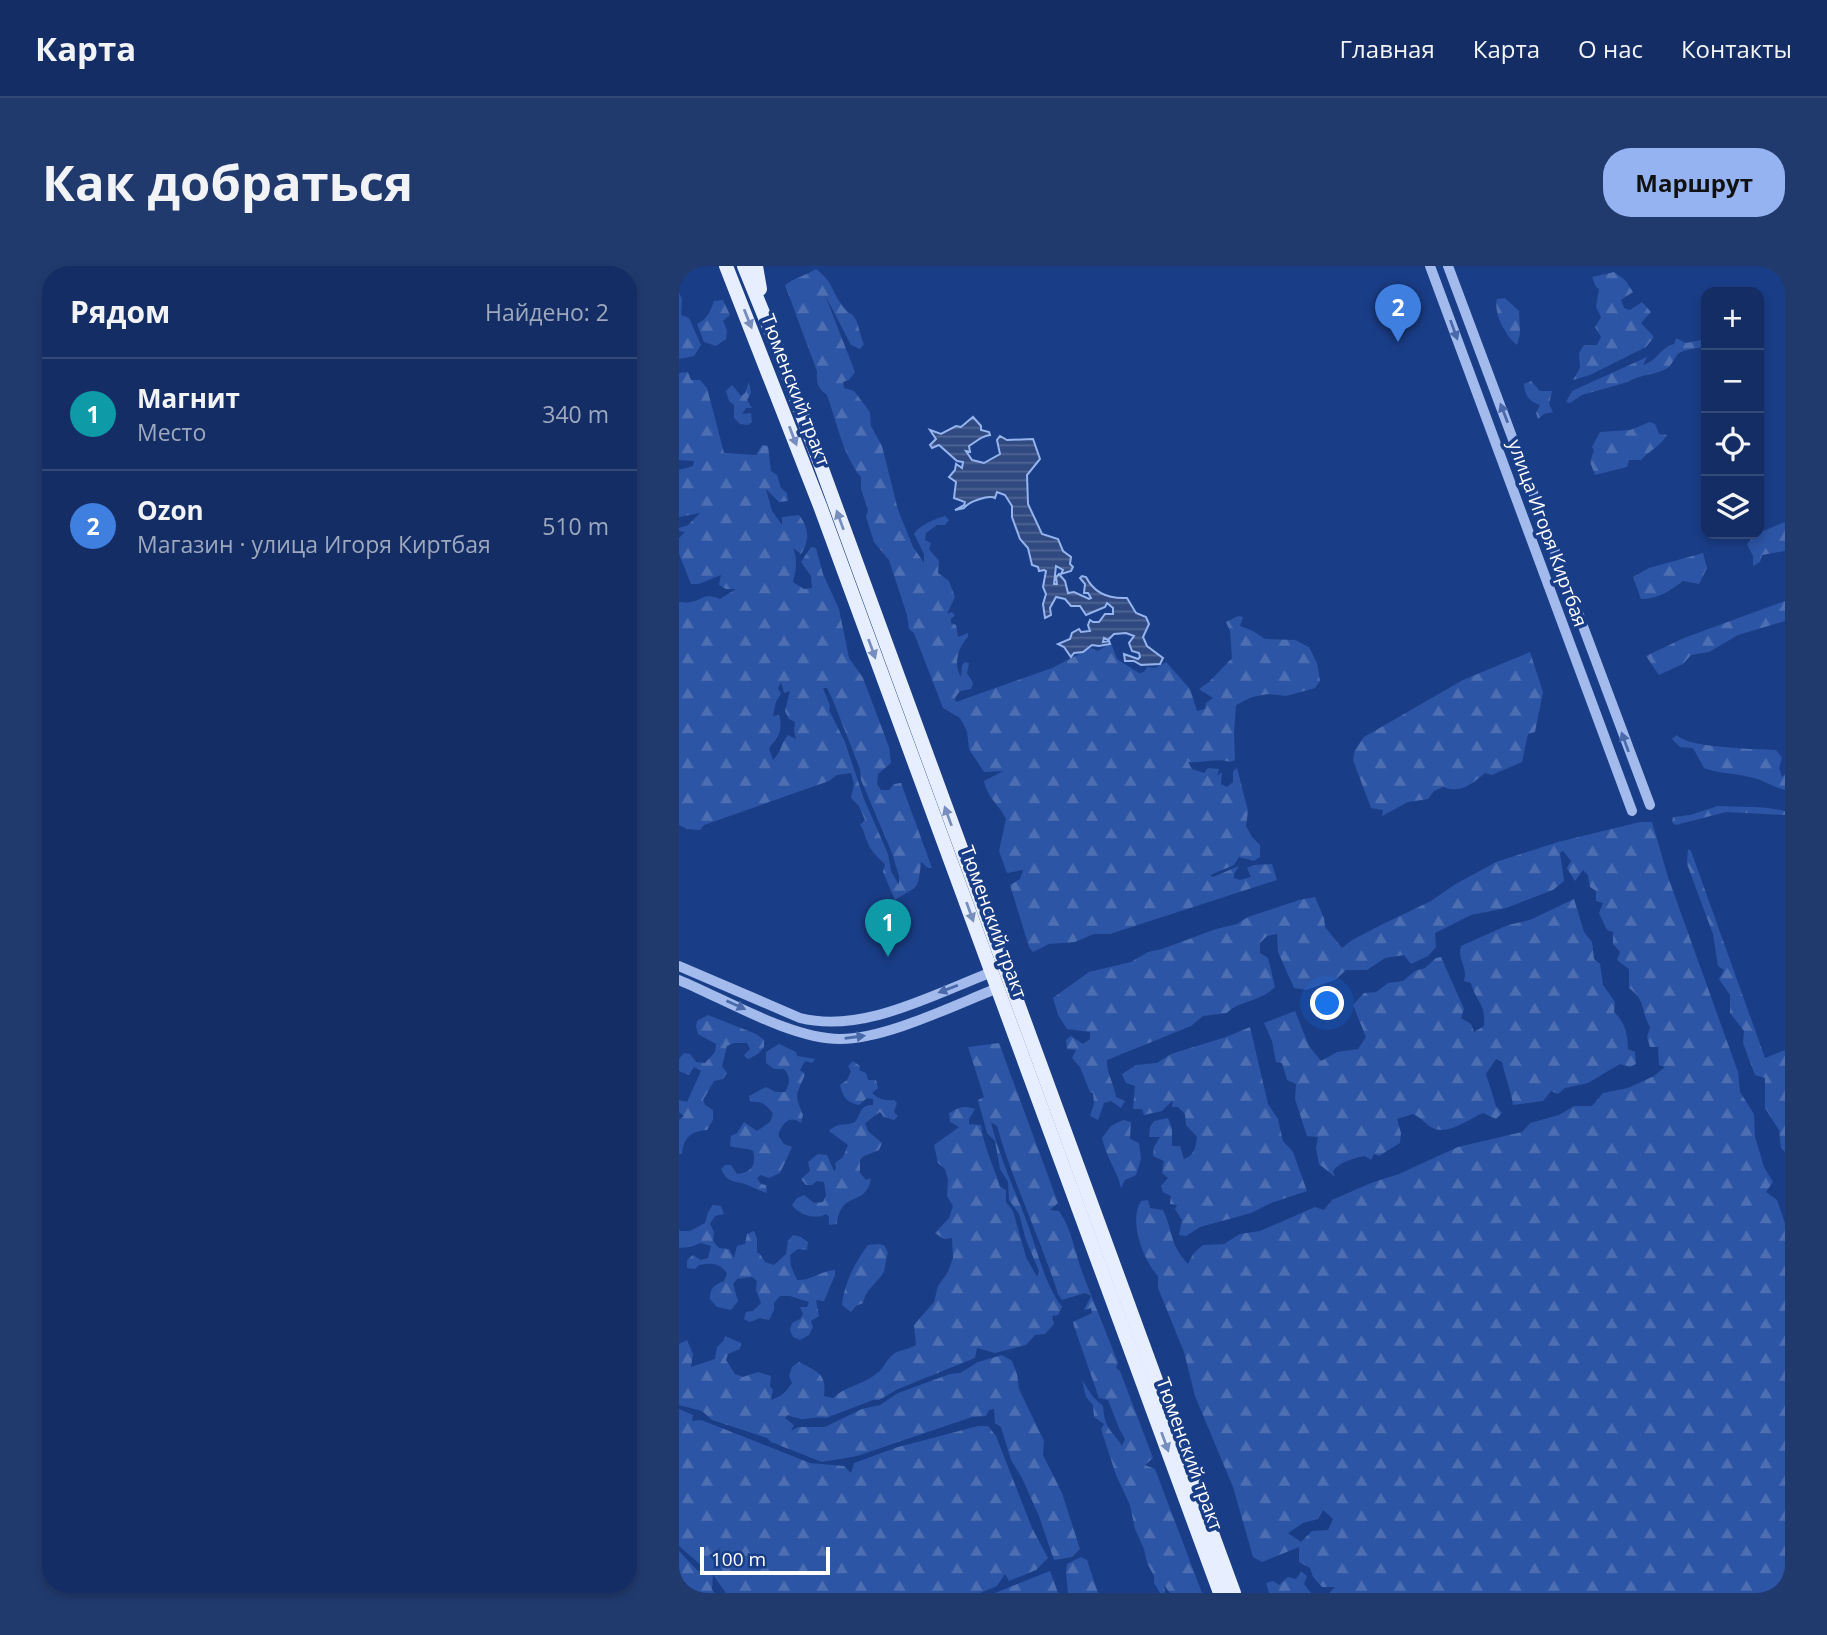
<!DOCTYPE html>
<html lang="ru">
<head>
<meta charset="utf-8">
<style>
  body { margin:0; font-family:"Open Sans",sans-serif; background:#213a6e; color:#f1f3f6 }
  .controls { position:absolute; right:21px; top:21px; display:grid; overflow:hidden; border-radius:14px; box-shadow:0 4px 10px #0003 }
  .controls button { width:63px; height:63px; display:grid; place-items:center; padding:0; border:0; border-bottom:2px solid #334a79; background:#142e65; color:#f1f3f6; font:35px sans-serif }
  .scale { position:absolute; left:21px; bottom:18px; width:130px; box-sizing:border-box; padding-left:7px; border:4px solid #fff; border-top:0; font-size:19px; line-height:24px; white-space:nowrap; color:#fff; -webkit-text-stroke:5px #1a3d87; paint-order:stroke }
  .you { position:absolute; left:649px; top:738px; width:24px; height:24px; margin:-18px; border:5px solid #fff; border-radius:50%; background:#1a73e8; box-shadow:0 0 0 10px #1a73e833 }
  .badge { display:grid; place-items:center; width:46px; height:46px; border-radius:50%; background:#95b2f1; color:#fff; font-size:23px; font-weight:700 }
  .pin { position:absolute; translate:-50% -58px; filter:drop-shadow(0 2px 4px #0008) }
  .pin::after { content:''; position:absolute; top:37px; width:24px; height:21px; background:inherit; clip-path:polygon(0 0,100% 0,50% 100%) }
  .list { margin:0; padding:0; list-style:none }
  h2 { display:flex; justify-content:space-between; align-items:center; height:91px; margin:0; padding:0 28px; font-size:30px }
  h2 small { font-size:23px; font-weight:400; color:#9da8bf }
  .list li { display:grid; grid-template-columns:46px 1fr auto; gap:21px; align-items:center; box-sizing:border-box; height:112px; padding:0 28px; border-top:2px solid #334a79 }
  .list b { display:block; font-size:26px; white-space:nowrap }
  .list p { margin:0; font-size:23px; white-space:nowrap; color:#9da8bf }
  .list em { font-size:23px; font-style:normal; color:#9da8bf }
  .icon { flex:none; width:38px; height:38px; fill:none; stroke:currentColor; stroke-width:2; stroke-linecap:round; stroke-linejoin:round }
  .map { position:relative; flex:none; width:1106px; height:1327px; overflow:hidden; border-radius:28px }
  header { display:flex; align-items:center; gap:42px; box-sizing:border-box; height:98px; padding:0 35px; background:#142e65; border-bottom:2px solid #334a79 }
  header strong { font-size:33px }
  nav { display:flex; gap:38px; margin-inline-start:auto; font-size:24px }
  .intro { display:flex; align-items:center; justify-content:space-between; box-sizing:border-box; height:168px; padding:0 42px }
  h1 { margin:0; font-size:49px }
  .button { padding:18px 32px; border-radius:28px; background:#95b2f1; color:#111; font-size:24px; font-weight:700 }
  main { display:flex; gap:42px; padding:0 42px }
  aside { flex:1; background:#142e65; border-radius:28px; box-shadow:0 4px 10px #0003 }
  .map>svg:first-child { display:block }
  .forest { fill:url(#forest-firs); fill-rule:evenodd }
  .water { fill:url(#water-rules); stroke:#95b4ee; stroke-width:2 }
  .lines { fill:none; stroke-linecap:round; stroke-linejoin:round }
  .minor { stroke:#a2bbec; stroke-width:10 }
  .major { stroke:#e7eeff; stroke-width:14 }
  .oneway { fill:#768dbd }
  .oneway2 { fill:#4a69aa }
  .labels { text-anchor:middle; stroke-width:7; stroke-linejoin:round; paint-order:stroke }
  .street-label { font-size:19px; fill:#fff; stroke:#1a3d87 }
</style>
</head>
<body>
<header>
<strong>Карта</strong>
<nav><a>Главная</a><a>Карта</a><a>О нас</a><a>Контакты</a></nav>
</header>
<div class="intro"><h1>Как добраться</h1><a class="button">Маршрут</a></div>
<main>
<aside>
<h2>Рядом<small>Найдено: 2</small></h2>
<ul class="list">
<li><span class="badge" style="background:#0f9aa8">1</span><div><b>Магнит</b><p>Место</p></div><em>340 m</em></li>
<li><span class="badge" style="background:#3f7fe0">2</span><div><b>Ozon</b><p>Магазин · улица Игоря Киртбая</p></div><em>510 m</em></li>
</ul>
</aside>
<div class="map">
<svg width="1106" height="1327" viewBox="0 0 1106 1327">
  <defs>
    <pattern id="forest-firs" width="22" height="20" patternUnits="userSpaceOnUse" patternTransform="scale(1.75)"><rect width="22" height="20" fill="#2d55a5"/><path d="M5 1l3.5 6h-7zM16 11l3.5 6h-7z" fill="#4c6eb2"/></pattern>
    <pattern id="water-rules" width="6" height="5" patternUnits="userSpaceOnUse" patternTransform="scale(1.75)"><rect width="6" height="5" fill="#304a81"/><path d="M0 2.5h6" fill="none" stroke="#4f6594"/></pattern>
  </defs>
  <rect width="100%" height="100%" fill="#1a3d87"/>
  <g class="forest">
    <path d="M137 3C156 17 153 29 167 44 169 47 173 48 175 51 181 59 180 69 185 78L181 83 172 79 146 29 176 106 170 114 164 116 165 122 175 125 191 146 192 160 203 180 219 244 234 281 245 297V288L235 268C240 259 256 253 266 250L270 254 266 259H258L247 267 246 274 252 277 250 283 260 295 259 307 270 315 276 331 268 348 273 346 276 349 272 353V357L277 359 279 371 289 367V371C279 381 274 399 282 411L283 399 286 396 290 397 288 407 294 417 292 423 281 425 276 432 277 436 373 402 412 382 419 385 432 377 438 393 460 407 465 406 468 401 476 402 487 396 511 423 518 445 526 443 527 437 534 432 520 423 530 416 553 392 551 365 547 356 559 350 564 351 561 360 574 365 586 373 616 374 630 381 638 397 641 415 636 422 607 430 589 428 573 431 557 439 555 467 556 494 551 496C538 491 522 498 509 496L513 503 525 507 529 502 540 503 538 510 543 506 542 518 548 521 554 516V505L558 502 569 545 567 560 573 571 581 579V591L575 595 560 591 555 599 531 609 534 611 560 600 555 608V612L561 614 572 611 568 602 575 599 593 598 598 614 431 668H415L396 676 370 678 354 686 350 681 331 619 341 613 344 604 328 607 320 585 327 553C319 537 309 533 305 515L324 505 305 506 290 483 288 465 281 452 264 442 235 367 230 363 228 349 210 294 195 276 187 251 189 244 182 223V211C165 192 157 154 148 129 139 122 137 117 138 105L106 19C117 11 126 10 137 3Z"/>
    <polygon points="935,6 946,14 954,26 942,34 945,42 951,44 963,36 972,46 962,57 975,71 967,81 911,109 894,114 901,102 900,87 905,79 918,79 922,71 916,61 922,51 917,41 920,23 917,21 913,11"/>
    <polygon points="0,27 3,33 2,49 10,52 22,79 15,90 0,93"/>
    <path d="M826 32 840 45 841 68 838 79C827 71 814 47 818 33Z"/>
    <path d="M44 34 51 49 44 55 48 64 47 73 37 80 25 76 18 58C28 54 32 44 35 35Z"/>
    <path d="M997 72 1007 77 1027 73V82C1019 81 1008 83 1000 87 996 90 994 97 990 101 980 109 960 108 949 116L903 129 891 137 887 136 893 125 968 91 964 99C978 95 982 81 995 78Z"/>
    <path d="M9 106 12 114H21L28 122 45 187 77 189 83 179 89 180 92 205 98 209 102 222 108 227 109 235 100 236 87 223 93 245 103 259V251L120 249C130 262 131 274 122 288L114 282C119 295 117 303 114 316L125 323 133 322 132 310 122 296 132 281 137 282 144 308 160 343 170 392 184 412 210 481 212 497 199 508 198 518 202 524H210L215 518 222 517 253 602H249L242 596C239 626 239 619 216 634L204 606 206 598C199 592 191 584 188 575 185 569 186 565 181 559L186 554 180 540 172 532 175 518 172 507 158 509 150 515 25 559 21 564 8 563 0 559V336C4 336 8 337 12 336 27 333 24 326 41 333L57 323H47L40 319 42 309 20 318H12L0 288V272L6 266 0 265V262L9 259 21 247 0 251V204L14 200 15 195 0 194V107ZM102 416 105 427 111 425 106 445 110 453 116 456 115 465 117 473 109 469C102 477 102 487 94 494L90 482C100 471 104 464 100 449L94 450 97 436 102 428 99 422ZM144 422H148L153 432 181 503 182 514 213 587 220 610V619L212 605 209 588 185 533 166 476 150 444 151 440Z"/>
    <path d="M852 115 861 125H873L870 138 874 146 865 148 859 153 857 147 861 139C850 135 846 130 845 118Z"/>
    <polygon points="70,116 72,127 68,134 73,142 67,142 63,148 72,147 73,156 69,159 61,158 55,152 55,139 50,135 47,125 53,119 62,130 66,127"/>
    <path d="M971 156 976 158 980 168 988 169C981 181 971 184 962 194H950L948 201 916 209 911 196 915 184 913 181 921 166 951 164Z"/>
    <polygon points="1106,256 1106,285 1083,289 1081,296 1074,300 1074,290 1068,278 1077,268"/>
    <path d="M1024 287 1028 302 1020 318 1004 315C991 325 979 333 962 333L954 311 970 302Z"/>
    <polygon points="1106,335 1106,355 1059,369 1030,386 1012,389 1004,398 980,409 967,390 1005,372"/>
    <path d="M851 386 864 426 856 466 849 468 843 496 813 509 806 507C793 518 781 528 764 521L755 525 749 533 729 536 703 550 704 544 692 542 674 494 676 484 685 471 784 414Z"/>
    <path d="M998 469C1008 482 1078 483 1097 484L1103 492 1100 502 1103 511 1106 508V524C1094 521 1086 515 1075 512 1058 507 1041 508 1025 502L1014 482 1001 481 993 473Z"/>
    <path d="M1039 540C1062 541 1084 540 1106 545V549L1047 546 997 559 993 556 994 551 1011 549Z"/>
    <path d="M961 556H973L989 611 1059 806 1061 826 1075 848 1076 871 1085 901 1094 916 1087 926 1098 934 1106 957V1327H650L656 1321H643L634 1311 631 1302 620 1296V1281L583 1296 574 1291 554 1221 516 1130 505 1086 479 1022V1010C465 995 449 955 462 935L469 934 471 942 484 944C495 967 490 978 509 998L514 988 524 979 545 978 561 968 581 965 636 941 645 944 653 934 692 917 720 908 779 881 843 866 851 857 880 849 895 840H913L924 827 949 822 975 810 986 801 980 799 979 781H971L968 771 971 761C961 744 968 736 950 722V703L938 694 941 686 934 678V666L928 664 920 647 924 637 917 635V625L911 621 909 609 904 604 896 615 888 602 892 595 884 585 881 587 885 615 874 624 827 642 792 649 756 667 757 681 749 690 732 698 725 689 706 692 688 704H667L656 714 627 724 615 722 599 686 598 668 588 670 581 677V687L589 692 596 721C581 736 559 735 548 747L524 750 512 760 428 794C427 806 435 818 437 831L446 835 442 842 432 835 425 837 419 854 411 850 415 838 414 827 411 826 401 801 393 792 397 784 388 783 387 774 392 770 404 778 411 773V766L388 763 379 749 374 732 410 706 452 696 469 686 483 683 537 663 558 658 569 651 620 634 636 631 645 652 646 661 663 682 673 674 704 658 752 635 775 619 817 596 879 576ZM644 1244 654 1253 649 1264 633 1265 622 1276 609 1267 624 1257 639 1253Z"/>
    <polygon points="1009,583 1012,585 1086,792 1106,784 1106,886 1102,882 1100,864 1086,842 1086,812 1076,809 1064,777 1065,765 1051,747 1051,729 1040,713 1045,704 1039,700 1034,668 1008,598"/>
    <path d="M895 633 905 666 913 676 915 693 921 698 924 719 936 736 935 746C946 756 949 770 949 783L956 786 957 798 951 801 941 798 909 817 886 822 879 828 872 825 864 835 834 839C832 824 826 811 823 796L817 793 807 808 817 840 823 847 817 853 804 847C790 853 767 871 752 861 745 856 742 852 734 848L718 853 722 867 721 877 700 890 695 888 692 894 686 890C675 892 660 896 654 905L656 911 640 898 637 882 639 871 628 870 616 833 617 818 608 814 603 797 597 796 593 775 585 757 616 745 630 780 642 795 658 786 679 783 687 771 674 739 685 727 697 726 709 717 724 715 736 705 746 702 757 692 762 691 785 743 782 752 792 758 795 766 805 760C807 737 797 736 792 717L785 715C789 700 778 694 782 680L829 659 851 654Z"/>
    <path d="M29 749 77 768 85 774V781L79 788 69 793 65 789 71 783 68 777H55L48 780 43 800 48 807 44 813 35 815 24 834 26 839 34 844V854L28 864C12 865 4 872 3 888H0V854L5 850 0 846V834L8 836 22 805 15 801 10 809 0 805V793L5 787 11 788 17 796 26 797 36 786 37 778 19 768 17 760 18 755Z"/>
    <path d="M571 761 589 838 599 853 604 875 614 886 628 925 592 937 572 947 521 961 507 970 500 969 503 954 496 943 498 939 491 938 492 930 484 926 482 920 489 912 483 907 485 895 474 890 475 881 481 871H470L471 861 475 855 489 852 493 862V880H501L505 893C515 890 517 881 518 871L507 859 506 848 499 841H493L494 834 483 845 465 849 463 843H454L456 820 447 817 443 808 457 799 478 797 492 788 547 771Z"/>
    <path d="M320 777 379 937 371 944 380 945C394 965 396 989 405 1011 416 1040 428 1068 439 1097L437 1102 441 1105 474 1192 466 1199 476 1203 523 1327H491L485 1319 486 1327H481L475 1317V1310L468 1297 465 1283 456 1263 451 1239 437 1209 422 1163 425 1158 415 1151 414 1139 407 1131 403 1114 414 1131 424 1140C426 1166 433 1163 443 1180L446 1173 440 1162 429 1134 420 1132 395 1060 394 1056 413 1047 412 1042 405 1044 412 1030 406 1027 383 1034 379 1028C361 971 334 917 318 860L312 856C319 887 334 920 346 951 358 981 364 1016 383 1041L379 1049 373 1050 375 1058 366 1068 356 1069 347 1079 316 1087 298 1082 296 1092 219 1123 200 1134H194L147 1152C129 1150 127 1157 109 1149L106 1152 115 1159 112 1165 119 1161H146L183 1143 201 1139 219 1127 271 1108 281 1107 299 1096 323 1089 333 1095 338 1108 340 1123 365 1175 364 1189 383 1227 401 1283 393 1291 375 1294 360 1250 343 1212 332 1194 322 1161 316 1157 315 1143 310 1144 307 1150 293 1151 178 1190 143 1196 92 1176 88 1172 33 1154 23 1145 0 1139V1078L8 1074 14 1088 12 1101 36 1093 38 1081 45 1074 46 1070 62 1077 61 1083 49 1088 47 1094 56 1108 64 1111 79 1106 92 1110 91 1120 94 1124 92 1134C103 1130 106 1127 113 1117L110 1110 113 1101 120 1096C138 1106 148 1107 145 1130L154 1132C166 1120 184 1119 197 1108 205 1103 207 1093 216 1087 222 1084 230 1083 237 1079L235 1059 255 1036 259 1020 269 1006 274 992 273 972 265 973 256 967 270 952 274 940 268 930 269 913 266 903 259 897 255 879 280 861 271 856 270 847C280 841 285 839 296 843L290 853V858L302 859C304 880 315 900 321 921L327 924V936L334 945 347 991 358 1011 360 1005 347 974 340 948 330 934 329 916 321 903 316 875 308 867 299 834 305 831 289 781Z"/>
    <path d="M100 778 117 786 118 790 136 793 133 797 126 795 121 804 126 808C118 830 114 825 124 849L122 857C110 848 103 858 99 869L105 878 113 881 101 907 90 912 82 909 78 912 82 918 87 919 88 927C81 925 77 923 71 920 58 914 49 919 42 903L46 899H52L58 908C72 907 78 899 74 885 66 881 60 883 51 880L52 870 58 867 65 856 78 865 91 856 94 848C88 839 83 835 72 836L70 830 87 821 97 826H106C111 817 112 811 105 803H95L87 797V786Z"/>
    <path d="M174 795 181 800 180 804 187 807 189 814H197L199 822 193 827C200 833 205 835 215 834L218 837 215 846 219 850 215 854 205 851 201 846 186 857 189 865 203 877 200 884 185 890 181 894V907L187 914 192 912C187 942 162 923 158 958L150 959V951L147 948C137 954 120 949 113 939L118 932 125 929 135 937 144 936 147 929 145 916 138 915 133 919H127L122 913 131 905 129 896 139 888 148 889 155 905 157 902 156 897 164 891 169 879 150 865C160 855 166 861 176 856 183 847 180 839 194 839V833L188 832 180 839C167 836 164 831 161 819L168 814 172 805 169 800Z"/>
    <path d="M444 854 452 856 451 873 460 877 462 893 457 909 446 914 442 922C438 904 427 891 423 872L432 860Z"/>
    <path d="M34 939 42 940 45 948 36 950 31 958 35 966 34 975 40 982 50 983 55 992 58 980 66 978 68 968 75 965 78 973V987L81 988 86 996 95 999 107 988 109 975 114 969 122 971 129 976 128 984 119 983 111 989 112 1000 118 1014C131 1015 142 1005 156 1004V1009L145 1035 137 1034 140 1050 132 1055 134 1061 130 1069 121 1074 114 1071 111 1064 113 1057 121 1053 124 1048 121 1041H128L130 1036 111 1030H101L95 1037V1044L90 1054 81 1052 71 1056 65 1053 67 1046 74 1045 82 1037 77 1024 78 1015 73 1011 58 1013 54 1018 59 1035 52 1044 38 1041 31 1033C31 1022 35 1019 45 1015L48 1008C41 996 32 997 20 999L16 1003 8 1002V994L14 989 22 994 29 992 32 980 22 977 11 981 0 982V963L1 965H11L26 957 29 946Z"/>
    <path d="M199 978 205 979 209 987C206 993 207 1004 203 1009 196 1018 186 1025 184 1037L177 1040 172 1046 163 1039C165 1018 176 996 189 979Z"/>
    <polygon points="0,1143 14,1149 13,1155 22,1154 131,1197 165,1200 172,1207 175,1197 219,1181 299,1160 309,1160 317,1170 353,1262 369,1292 357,1304 330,1315 326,1308 318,1320 301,1327 47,1327 34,1309 33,1323 35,1327 0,1327 0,1285 20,1306 23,1300 0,1280"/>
    <polygon points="402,1291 408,1294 419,1327 389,1327 387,1307 388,1298"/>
    <polygon points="371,1305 379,1327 316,1327"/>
    <polygon points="622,1306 628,1310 625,1318 632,1327 590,1327 587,1317 594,1315 600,1319 609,1311 617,1313"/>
  </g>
  <path class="water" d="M294 151 302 160V164L310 166 311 169C302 170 298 175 290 180L291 186 287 185 293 194 305 197 321 188 318 174 321 170 328 174 354 173 361 193 348 209 349 238 363 268 379 273 384 285 392 291 391 298 394 301 392 305 382 308 384 304 377 300 375 318H378L377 311 380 308 386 315 389 327 395 326 410 333 412 332 409 327H405L406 318 401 312 403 310 407 311C415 327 430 333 448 332L457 347 467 351 470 358 464 371 468 380 484 392 481 398 462 399 455 395H446L445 388 459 393 461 391 460 387 453 385 450 377 455 370 447 367 435 368 429 374 425 372 424 376 430 375 431 378 420 380 413 379 404 386 395 387 392 391 385 381 379 378 391 373 393 367 400 363 402 366 411 365 409 359 411 354 414 356H420L426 348H434V342L428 337 426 341 407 349 401 340H392L386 333 377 331 371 342 372 349 366 352 364 338 367 328 364 321 367 305 365 304 360 305 359 301 353 299 349 282 341 273 333 251V240L326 229 318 226 316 232C310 229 290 235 285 242L276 244 285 239 286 236 275 232 277 216 270 211 276 204 277 198 283 202 284 196 278 195 260 179 253 182 251 179 257 173 251 164 262 168 277 160 282 161Z"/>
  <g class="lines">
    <g class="minor">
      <polyline points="751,0 953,545"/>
      <polyline points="769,0 971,539"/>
      <path d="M0 700 121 752C184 768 255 728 313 706"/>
      <path d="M0 714C46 733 112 773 161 773 207 773 275 739 319 722"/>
    </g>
    <g class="major">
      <polyline points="47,0 141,240 541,1327"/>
      <polyline points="65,0 102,91 555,1327"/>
      <polyline points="77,0 81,23"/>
    </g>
  </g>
  <defs><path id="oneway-solid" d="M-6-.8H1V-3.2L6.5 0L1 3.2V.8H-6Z" transform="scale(1.75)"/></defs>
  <g class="oneway">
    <use href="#oneway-solid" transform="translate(69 53) rotate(68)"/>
    <use href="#oneway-solid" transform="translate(114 170) rotate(69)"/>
    <use href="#oneway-solid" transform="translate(161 254) rotate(-110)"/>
    <use href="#oneway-solid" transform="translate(193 383) rotate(70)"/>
    <use href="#oneway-solid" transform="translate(269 550) rotate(-110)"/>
    <use href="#oneway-solid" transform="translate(291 646) rotate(70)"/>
    <use href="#oneway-solid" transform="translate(486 1176) rotate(70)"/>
  </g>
  <g class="oneway2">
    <use href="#oneway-solid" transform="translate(775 64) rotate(70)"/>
    <use href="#oneway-solid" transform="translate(825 147) rotate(-111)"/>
    <use href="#oneway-solid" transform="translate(946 476) rotate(-110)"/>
    <use href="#oneway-solid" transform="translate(269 723) rotate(159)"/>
    <use href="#oneway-solid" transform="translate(57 739) rotate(24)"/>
    <use href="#oneway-solid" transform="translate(176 771) rotate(-8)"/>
  </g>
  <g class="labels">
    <g class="street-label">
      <text transform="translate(117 124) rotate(69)" y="7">Тюменский тракт</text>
      <text transform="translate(869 267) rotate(70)" y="7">улица Игоря Киртбая</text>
      <text transform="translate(315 656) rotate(70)" y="7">Тюменский тракт</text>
      <text transform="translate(511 1188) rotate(70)" y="7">Тюменский тракт</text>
    </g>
  </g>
</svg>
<div class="controls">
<button>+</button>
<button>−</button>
<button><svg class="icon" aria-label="locate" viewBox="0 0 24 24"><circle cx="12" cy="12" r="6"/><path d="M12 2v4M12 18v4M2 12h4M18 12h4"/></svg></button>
<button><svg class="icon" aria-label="layers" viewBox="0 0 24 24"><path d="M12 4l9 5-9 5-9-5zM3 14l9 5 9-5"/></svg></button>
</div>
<div class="scale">100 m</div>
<div class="you"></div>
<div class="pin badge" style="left:209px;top:691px;background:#0f9aa8">1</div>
<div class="pin badge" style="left:719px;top:76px;background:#3f7fe0">2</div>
</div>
</main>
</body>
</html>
